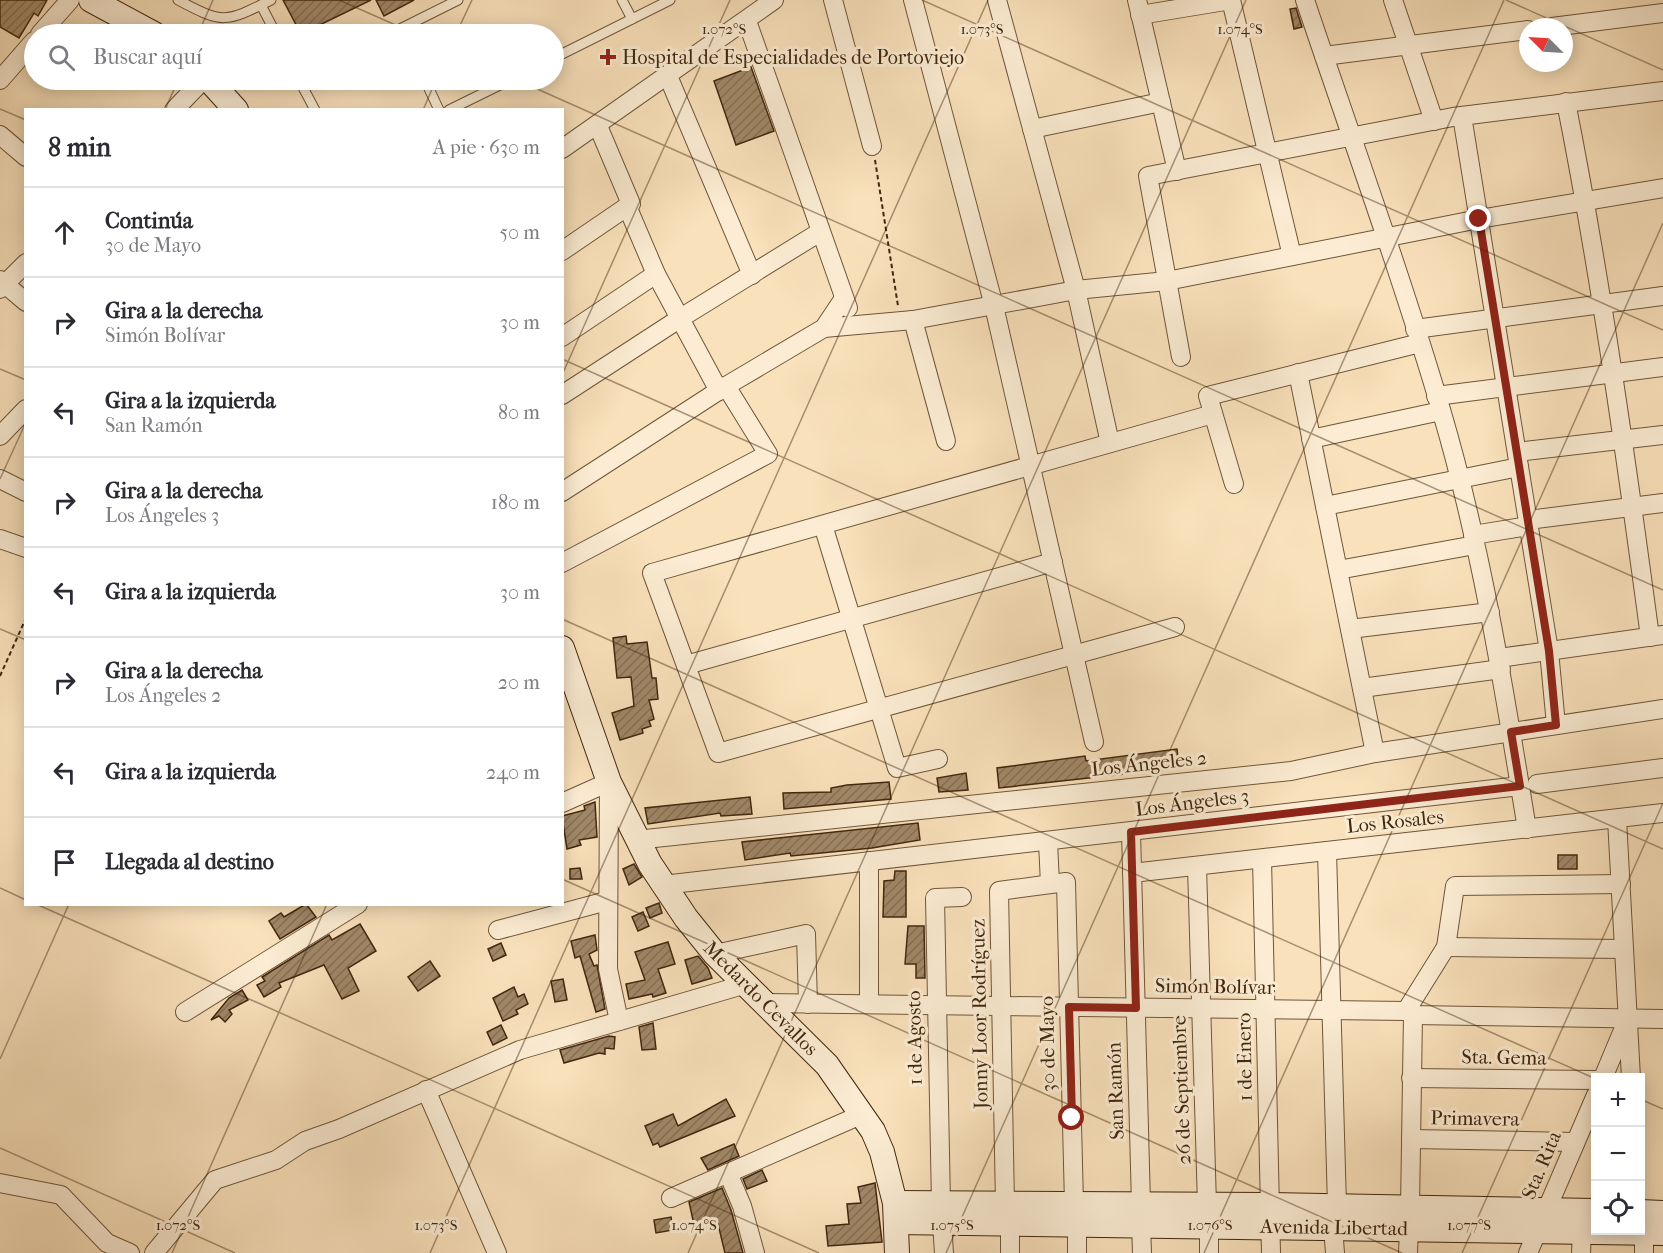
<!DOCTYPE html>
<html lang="es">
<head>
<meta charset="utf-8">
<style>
  body { margin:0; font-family:"IM FELL French Canon",serif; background:#f7f7f7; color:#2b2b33 }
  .controls { position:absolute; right:18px; bottom:18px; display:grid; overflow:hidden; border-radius:0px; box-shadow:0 3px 15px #0003 }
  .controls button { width:54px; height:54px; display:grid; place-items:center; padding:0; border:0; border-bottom:2px solid #e1e1e2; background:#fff; color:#2b2b33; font:30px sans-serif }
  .compass { position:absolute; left:1519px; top:18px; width:54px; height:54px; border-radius:50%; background:#fff; box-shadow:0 3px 15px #0003; rotate:294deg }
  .stop { position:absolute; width:18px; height:18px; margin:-14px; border:4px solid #8f2418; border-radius:50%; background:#fff }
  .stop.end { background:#8f2418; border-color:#fff; box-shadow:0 2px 6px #0008 }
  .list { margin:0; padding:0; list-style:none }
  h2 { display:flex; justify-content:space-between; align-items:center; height:78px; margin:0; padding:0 24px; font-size:26px }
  h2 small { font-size:20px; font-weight:400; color:#7c7c81 }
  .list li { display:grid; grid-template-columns:39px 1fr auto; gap:18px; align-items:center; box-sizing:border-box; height:90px; padding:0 24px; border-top:2px solid #e1e1e2 }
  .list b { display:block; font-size:22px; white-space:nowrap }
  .list p { margin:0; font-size:20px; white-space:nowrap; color:#7c7c81 }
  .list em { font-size:20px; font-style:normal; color:#7c7c81 }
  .icon { flex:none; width:33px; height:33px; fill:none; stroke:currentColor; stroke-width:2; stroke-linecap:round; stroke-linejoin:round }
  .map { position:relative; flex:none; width:1663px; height:1253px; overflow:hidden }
  .search { position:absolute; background:#fff; box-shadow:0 3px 15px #0003; left:24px; top:24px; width:540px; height:66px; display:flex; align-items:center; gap:15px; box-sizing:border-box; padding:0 21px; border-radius:33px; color:#7c7c81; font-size:22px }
  .panel { position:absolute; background:#fff; box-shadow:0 3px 15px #0003; left:24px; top:108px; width:540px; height:798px; border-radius:0px }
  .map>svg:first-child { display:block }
  .building { fill:url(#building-hatch); stroke:#41270e; stroke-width:1.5 }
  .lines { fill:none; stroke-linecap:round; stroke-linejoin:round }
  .lane-casing { stroke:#6f5639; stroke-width:11 }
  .street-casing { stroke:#6f5639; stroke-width:20 }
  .secondary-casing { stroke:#41270e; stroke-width:26 }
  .path { stroke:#41270e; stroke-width:2; stroke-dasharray:4.5 3; stroke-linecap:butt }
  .lane { stroke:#fbecd3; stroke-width:9 }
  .street { stroke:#fbecd3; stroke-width:18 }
  .secondary { stroke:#fbecd3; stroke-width:24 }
  .route { stroke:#8f2418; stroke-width:8 }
  .ticks { fill:none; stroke:#41270e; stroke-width:1.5; stroke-opacity:0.45 }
  .poi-dot { fill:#8f2418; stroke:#fbecd3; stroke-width:2 }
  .labels { text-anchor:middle; stroke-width:6; stroke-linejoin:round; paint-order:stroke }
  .poi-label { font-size:20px; fill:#41270e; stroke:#fbecd3; text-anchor:start }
  .street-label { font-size:20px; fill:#41270e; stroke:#fbecd3 }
  .ticks-label { font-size:15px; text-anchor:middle; fill:#41270e; stroke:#fbecd3; stroke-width:6; stroke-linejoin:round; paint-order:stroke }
</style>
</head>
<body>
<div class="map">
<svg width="1663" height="1253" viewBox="0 0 1663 1253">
  <defs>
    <pattern id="building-hatch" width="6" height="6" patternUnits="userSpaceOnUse" patternTransform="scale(1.5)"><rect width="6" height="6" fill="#a18868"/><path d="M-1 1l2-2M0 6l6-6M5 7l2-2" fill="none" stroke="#856f54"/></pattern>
  </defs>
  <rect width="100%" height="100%" fill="#f9e1bb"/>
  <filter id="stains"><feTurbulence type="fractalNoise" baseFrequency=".00333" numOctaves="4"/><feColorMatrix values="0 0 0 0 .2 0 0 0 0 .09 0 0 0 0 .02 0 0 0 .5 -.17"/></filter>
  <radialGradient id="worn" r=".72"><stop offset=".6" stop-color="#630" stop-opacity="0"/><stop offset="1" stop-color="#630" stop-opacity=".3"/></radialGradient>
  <g class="building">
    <polygon points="0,0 47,0 38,16 34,13 19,38 0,27"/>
    <polygon points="283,0 371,0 301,34"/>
    <polygon points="376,0 414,0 384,16"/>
    <polygon points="1296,8 1302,27 1294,29 1290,9"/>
    <polygon points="751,67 774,131 736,145 714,81"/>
    <polygon points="626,636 627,644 647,642 652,678 656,678 658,699 649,700 654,719 649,721 651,726 642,729 643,733 620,740 612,713 634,706 631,677 617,678 613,638"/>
    <polygon points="1177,749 1179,768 999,788 997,768 1085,756 1086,761"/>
    <polygon points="966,773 968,790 939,792 937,778"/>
    <polygon points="889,782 891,799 784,809 783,793 831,792 831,788 847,785"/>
    <polygon points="750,797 752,814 721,816 720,813 648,824 645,808"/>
    <polygon points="595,802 597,837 579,840 581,845 567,849 562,816 585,810 584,806"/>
    <polygon points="918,823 920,840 872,848 791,856 790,853 745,860 742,842"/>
    <rect x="1558" y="855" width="19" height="14"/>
    <polygon points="634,864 642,877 629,885 623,869"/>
    <polygon points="580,868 582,879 570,879 570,869"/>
    <polygon points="895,871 906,871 906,917 883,917 884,881 894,880"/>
    <polygon points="659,903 662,913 650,918 646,908"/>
    <polygon points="306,904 316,917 280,939 269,921 281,913 284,917"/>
    <polygon points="643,912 649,926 638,931 632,917"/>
    <polygon points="360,924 376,951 348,968 359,991 342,999 324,965 279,983 281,987 264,997 257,985 265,981 262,977 329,935 332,940"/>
    <polygon points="908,926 924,926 925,978 916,978 916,964 905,964"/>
    <polygon points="595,935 597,950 589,954 594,966 597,965 605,1009 596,1012 580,956 575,958 571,941"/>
    <polygon points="668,942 675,964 658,969 666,993 653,997 652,994 629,999 626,984 645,980 635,952"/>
    <polygon points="501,943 506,955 493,961 488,949"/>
    <polygon points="698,956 708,968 712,978 692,984 685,960"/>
    <polygon points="430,961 440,976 418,991 408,977"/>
    <polygon points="563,979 567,1000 555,1002 551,981"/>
    <polygon points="514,987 518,997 524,994 528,1004 516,1010 518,1014 503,1021 493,998"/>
    <polygon points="242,990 248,1000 229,1010 232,1014 225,1022 219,1016 211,1020 229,998"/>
    <polygon points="653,1023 656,1049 642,1050 639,1027"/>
    <polygon points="501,1025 507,1038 493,1045 487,1032"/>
    <polygon points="609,1036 615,1037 614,1049 605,1048 605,1054 599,1053 564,1063 560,1050"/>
    <polygon points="726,1099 735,1116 660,1147 658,1143 653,1145 645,1126 673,1114 678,1126"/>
    <polygon points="734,1144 739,1156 708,1170 701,1158"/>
    <polygon points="762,1170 767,1181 747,1189 743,1179"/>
    <polygon points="875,1183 882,1242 828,1246 826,1226 849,1224 847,1204 861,1203 858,1187"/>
    <polygon points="722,1188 731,1210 743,1253 725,1253 718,1224 695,1229 689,1202"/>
    <polygon points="671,1217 673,1230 656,1233 654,1220"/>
  </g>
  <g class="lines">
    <g class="lane-casing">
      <g id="lane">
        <path d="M178 0C223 24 225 23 271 0"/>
        <polyline points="622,0 632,19"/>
        <polyline points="261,5 276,34"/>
        <polyline points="402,34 400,29 458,0"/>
        <polyline points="554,58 670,0"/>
        <polyline points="299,80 315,110"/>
        <polyline points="425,80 439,110"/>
        <polyline points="449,110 510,80"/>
      </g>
    </g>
    <g class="street-casing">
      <g id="street">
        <polyline points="833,0 872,146"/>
        <polyline points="913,0 994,306 1094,742"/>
        <polyline points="997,0 1076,290 1110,443"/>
        <polyline points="1137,0 1177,171"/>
        <polyline points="1231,0 1292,256"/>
        <path d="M1305 0C1351 137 1401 274 1442 413 1482 549 1504 689 1527 829"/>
        <polyline points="1393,0 1434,121"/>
        <polyline points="1140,15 1231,0"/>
        <polyline points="747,21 848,308"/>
        <polyline points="1552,27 1663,13"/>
        <polyline points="40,34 70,0"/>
        <polyline points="1324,56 1528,30"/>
        <polyline points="668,76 752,275"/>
        <polyline points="0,80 34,41"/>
        <path d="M1566 102C1601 279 1626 458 1650 637"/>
        <polyline points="174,110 203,80"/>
        <polyline points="1462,116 1549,651 1556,725"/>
        <polyline points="1032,129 1161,102"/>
        <polyline points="0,135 26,157"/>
        <polyline points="562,149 774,0"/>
        <polyline points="627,206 656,274 719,391"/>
        <polyline points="562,251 631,204 598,126"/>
        <polyline points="0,280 26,302"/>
        <polyline points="0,289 26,263"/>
        <polyline points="913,320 946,441"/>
        <polyline points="824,328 913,320 1076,290 1167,281 1479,219 1663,188"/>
        <polyline points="1415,329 1663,296"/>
        <polyline points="562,337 656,274"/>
        <polyline points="1181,357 1148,176 1453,117 1663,91"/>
        <polyline points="1298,373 1375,753"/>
        <polyline points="562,395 679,319 820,232"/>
        <polyline points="1436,396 1663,367"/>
        <polyline points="0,436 26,409"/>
        <polyline points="1311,439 1441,411"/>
        <polyline points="1517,452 1663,435"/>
        <polyline points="0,479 26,492"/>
        <polyline points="1234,484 1208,396 1420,343"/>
        <polyline points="562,492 726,386 824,328 844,298"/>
        <polyline points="1325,506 1519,467"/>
        <polyline points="1528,520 1663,503"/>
        <polyline points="823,525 897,768 938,759"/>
        <polyline points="1473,535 1528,526"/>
        <polyline points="0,539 26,548"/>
        <polyline points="562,563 768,454 726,386"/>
        <polyline points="1338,570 1475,545"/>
        <polyline points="1175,627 718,753 652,573 1213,414"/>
        <polyline points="1350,629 1490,612"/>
        <polyline points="1499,658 1663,635"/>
        <polyline points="686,665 1053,562"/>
        <polyline points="1362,688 1501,669"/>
        <polyline points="1537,784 1663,768"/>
        <polyline points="562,803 609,782 608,969 619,1021"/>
        <polyline points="1617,819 1631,1078"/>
        <polyline points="1131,832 1141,1204"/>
        <polyline points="636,840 1291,771 1375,753 1663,709"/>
        <polyline points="1048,842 1050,884"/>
        <polyline points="1327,851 1337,1206"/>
        <polyline points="1262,859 1271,1253"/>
        <polyline points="1197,866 1207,1205"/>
        <polyline points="1132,873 1663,813"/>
        <polyline points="663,885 1520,786"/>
        <polyline points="498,930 607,901"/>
        <polyline points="1446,947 1624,949"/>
        <polyline points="715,954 806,934 808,1004"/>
        <polyline points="766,1003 1406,1011 1413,1015 1663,1019"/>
        <polyline points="869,1004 869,861"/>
        <polyline points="1406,1011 1446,947 1455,886 1621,884"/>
        <polyline points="185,1012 358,904"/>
        <polyline points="1411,1078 1596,1080"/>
        <polyline points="1603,1078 1626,1023"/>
        <polyline points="426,1090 497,1253"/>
        <polyline points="1411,1139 1575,1142"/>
        <polyline points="728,1173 742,1206 755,1253"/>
        <polyline points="0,1183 61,1195 107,1243 130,1253"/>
        <polyline points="671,1198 863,1114"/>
        <polyline points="941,1204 935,898 962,897"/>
        <polyline points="1005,1204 999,891 1066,882 1074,1204"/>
        <polyline points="1410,1208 1413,1015"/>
        <polyline points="942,1223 944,1253"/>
        <polyline points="1010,1223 1010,1253"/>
        <polyline points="1077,1224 1077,1253"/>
        <polyline points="1141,1224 1142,1253"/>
        <polyline points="1209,1225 1209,1253"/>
        <polyline points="1333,1227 1335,1253"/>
        <polyline points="154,1253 215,1180 276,1160 305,1141 339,1129 520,1050 743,985"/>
        <polyline points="1408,1253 1409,1228"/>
        <polyline points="1528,1253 1596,1095"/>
        <polyline points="1581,1253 1582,1231"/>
        <polyline points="1644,1253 1644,1232"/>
      </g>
    </g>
    <g class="secondary-casing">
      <g id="secondary">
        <polyline points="91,0 154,34"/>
        <polyline points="209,80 236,110"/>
        <polyline points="562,648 609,782 650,864 686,918 715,954 827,1065 873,1131 882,1152 895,1203 897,1253"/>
        <polyline points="895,1203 1270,1205 1596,1211"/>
        <polyline points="1640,1212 1663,1213"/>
        <polyline points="896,1222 1663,1233"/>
      </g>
    </g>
    <g class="path">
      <polyline points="875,160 898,306"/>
      <polyline points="0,676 26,618"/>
    </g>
    <use href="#lane" class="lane"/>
    <use href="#street" class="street"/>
    <use href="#secondary" class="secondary"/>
  </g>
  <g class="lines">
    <polyline class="route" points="1072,1118 1069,1007 1136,1008 1131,832 1520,786 1511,732 1556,725 1549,651 1479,219"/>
  </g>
  <path class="ticks" d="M339 0 416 34M922 0 1663 330M1506 0 1663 70M198 34 213 0M456 34 472 0M517 80 1663 590M0 109 26 120M165 110 178 80M423 110 436 80M562 359 1663 849M0 369 26 380M562 375 730 0M0 479 26 422M562 619 1596 1079M0 629 26 640M562 879 1402 1253M0 888 26 900M36 904 819 1253M0 1059 69 904M1640 1099 1663 1109M0 1148 235 1253M172 1253 327 904M430 1253 988 0M688 1253 1246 0M946 1253 1504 0M1204 1253 1663 223M1462 1253 1663 803"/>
  <path class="poi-dot" d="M605 48h6v6h6v6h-6v6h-6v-6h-6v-6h6z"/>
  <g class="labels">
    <g class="poi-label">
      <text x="622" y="64">Hospital de Especialidades de Portoviejo</text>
    </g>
    <g class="street-label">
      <text transform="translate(1149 763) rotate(-6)" y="7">Los Ángeles 2</text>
      <text transform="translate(1192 802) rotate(-7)" y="7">Los Ángeles 3</text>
      <text transform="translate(1395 821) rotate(-6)" y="7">Los Rosales</text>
      <text transform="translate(1215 986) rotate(1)" y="7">Simón Bolívar</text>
      <text transform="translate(761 998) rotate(45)" y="7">Medardo Cevallos</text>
      <text transform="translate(979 1014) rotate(-91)" y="7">Jonny Loor Rodríguez</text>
      <text transform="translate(914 1038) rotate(-91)" y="7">1 de Agosto</text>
      <text transform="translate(1047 1044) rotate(-91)" y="7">30 de Mayo</text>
      <text transform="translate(1244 1057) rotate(-91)" y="7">1 de Enero</text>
      <text transform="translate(1504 1057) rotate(1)" y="7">Sta. Gema</text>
      <text transform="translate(1181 1090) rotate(-92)" y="7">26 de Septiembre</text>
      <text transform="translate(1115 1091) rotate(-92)" y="7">San Ramón</text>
      <text transform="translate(1475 1118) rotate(1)" y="7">Primavera</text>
      <text transform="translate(1541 1165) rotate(-67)" y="7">Sta. Rita</text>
      <text transform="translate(1334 1227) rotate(1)" y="7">Avenida Libertad</text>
    </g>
  </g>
  <g class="ticks-label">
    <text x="724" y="34">1.072°S</text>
    <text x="982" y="34">1.073°S</text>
    <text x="1240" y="34">1.074°S</text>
    <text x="178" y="1230">1.072°S</text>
    <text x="436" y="1230">1.073°S</text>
    <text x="694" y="1230">1.074°S</text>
    <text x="952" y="1230">1.075°S</text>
    <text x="1210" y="1230">1.076°S</text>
    <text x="1469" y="1230">1.077°S</text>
  </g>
  <rect width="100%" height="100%" filter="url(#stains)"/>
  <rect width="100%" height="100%" fill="url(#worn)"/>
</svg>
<div class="controls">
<button>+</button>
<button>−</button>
<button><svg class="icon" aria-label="locate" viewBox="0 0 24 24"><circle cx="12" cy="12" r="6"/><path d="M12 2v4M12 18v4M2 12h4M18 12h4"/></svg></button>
</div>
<svg class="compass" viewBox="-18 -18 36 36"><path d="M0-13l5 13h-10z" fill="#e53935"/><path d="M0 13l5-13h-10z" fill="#7c7c81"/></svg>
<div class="stop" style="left:1072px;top:1118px"></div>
<div class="stop end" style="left:1479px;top:219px"></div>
<div class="search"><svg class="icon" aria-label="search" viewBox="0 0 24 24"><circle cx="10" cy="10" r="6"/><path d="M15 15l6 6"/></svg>Buscar aquí</div>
<section class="panel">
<h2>8 min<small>A pie · 630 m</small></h2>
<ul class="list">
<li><svg class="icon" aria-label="ahead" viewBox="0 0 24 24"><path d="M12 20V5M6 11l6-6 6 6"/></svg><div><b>Continúa</b><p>30 de Mayo</p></div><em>50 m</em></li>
<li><svg class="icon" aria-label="right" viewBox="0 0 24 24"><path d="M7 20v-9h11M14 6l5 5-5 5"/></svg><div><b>Gira a la derecha</b><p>Simón Bolívar</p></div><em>30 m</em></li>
<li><svg class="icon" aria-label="left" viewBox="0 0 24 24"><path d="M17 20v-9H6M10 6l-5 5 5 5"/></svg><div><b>Gira a la izquierda</b><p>San Ramón</p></div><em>80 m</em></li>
<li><svg class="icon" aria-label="right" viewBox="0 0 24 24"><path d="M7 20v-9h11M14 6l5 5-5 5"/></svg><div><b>Gira a la derecha</b><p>Los Ángeles 3</p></div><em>180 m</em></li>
<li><svg class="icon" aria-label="left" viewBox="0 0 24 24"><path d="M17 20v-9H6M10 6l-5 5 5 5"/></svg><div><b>Gira a la izquierda</b></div><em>30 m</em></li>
<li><svg class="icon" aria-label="right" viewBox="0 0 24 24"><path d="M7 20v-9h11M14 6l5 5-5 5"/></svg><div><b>Gira a la derecha</b><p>Los Ángeles 2</p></div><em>20 m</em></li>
<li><svg class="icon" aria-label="left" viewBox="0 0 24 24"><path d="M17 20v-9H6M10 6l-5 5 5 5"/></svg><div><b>Gira a la izquierda</b></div><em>240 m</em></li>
<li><svg class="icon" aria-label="arrive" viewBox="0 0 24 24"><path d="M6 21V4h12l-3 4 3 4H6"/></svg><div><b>Llegada al destino</b></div></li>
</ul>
</section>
</div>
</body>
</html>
